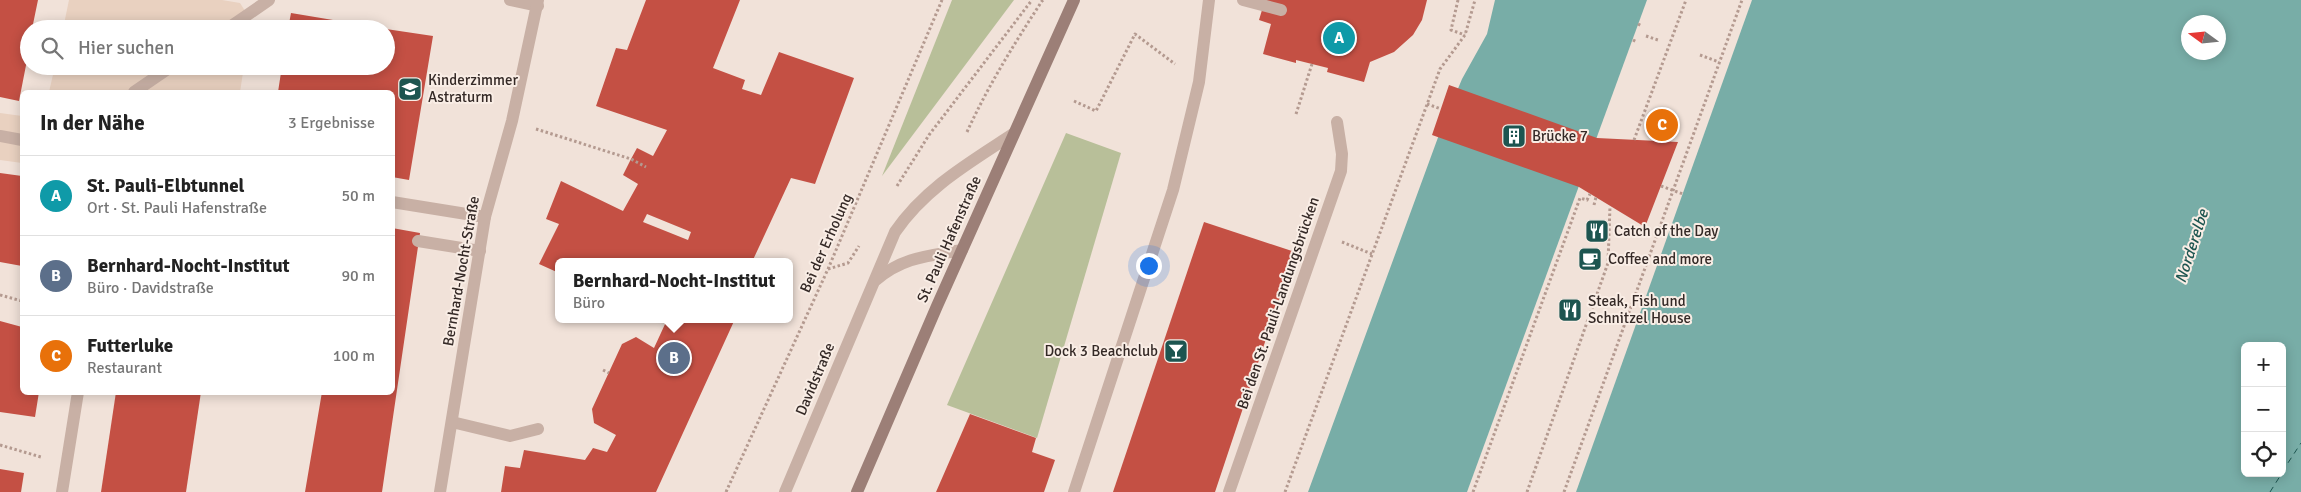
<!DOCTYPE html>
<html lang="de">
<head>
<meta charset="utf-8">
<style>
  body { margin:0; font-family:Signika,sans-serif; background:#f6f6f6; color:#222 }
  .controls { position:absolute; right:15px; bottom:15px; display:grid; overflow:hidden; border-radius:8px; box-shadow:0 2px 12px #0003 }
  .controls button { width:45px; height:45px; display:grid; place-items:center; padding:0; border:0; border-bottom:1px solid #e0e0e0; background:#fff; color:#222; font:25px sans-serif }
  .compass { position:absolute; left:2181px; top:15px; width:45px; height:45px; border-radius:50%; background:#fff; box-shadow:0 2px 12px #0003; rotate:285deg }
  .you { position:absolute; left:1148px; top:265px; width:18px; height:18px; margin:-12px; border:4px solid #fff; border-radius:50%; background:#1a73e8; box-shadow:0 0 0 8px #1a73e833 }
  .badge { display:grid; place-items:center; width:32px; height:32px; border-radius:50%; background:#ea580c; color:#fff; font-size:16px; font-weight:700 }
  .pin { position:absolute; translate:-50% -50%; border:2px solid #fff; box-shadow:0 1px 5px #0006 }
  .popup { position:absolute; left:555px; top:258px; width:238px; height:65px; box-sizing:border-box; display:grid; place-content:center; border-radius:8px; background:#fff; filter:drop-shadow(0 1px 4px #0005); font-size:16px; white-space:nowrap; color:#767676 }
  .popup b { font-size:19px; color:#222 }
  .popup::after { content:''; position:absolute; left:50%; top:100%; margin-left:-10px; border:10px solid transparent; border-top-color:#fff }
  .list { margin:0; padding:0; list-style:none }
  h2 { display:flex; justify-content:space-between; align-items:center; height:65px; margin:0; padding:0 20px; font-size:21px }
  h2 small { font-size:16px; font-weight:400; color:#767676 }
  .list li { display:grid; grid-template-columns:32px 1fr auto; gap:15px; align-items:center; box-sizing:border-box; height:80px; padding:0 20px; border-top:1px solid #e0e0e0 }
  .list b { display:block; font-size:19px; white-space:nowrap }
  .list p { margin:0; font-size:16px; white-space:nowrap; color:#767676 }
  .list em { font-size:16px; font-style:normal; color:#767676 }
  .icon { flex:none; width:28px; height:28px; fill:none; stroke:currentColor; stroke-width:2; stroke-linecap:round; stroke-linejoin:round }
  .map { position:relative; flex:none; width:2301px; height:492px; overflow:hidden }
  .search { position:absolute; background:#fff; box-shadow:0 2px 12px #0003; left:20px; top:20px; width:375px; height:55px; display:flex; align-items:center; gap:12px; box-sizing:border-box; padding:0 18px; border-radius:28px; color:#767676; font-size:19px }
  .panel { position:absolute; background:#fff; box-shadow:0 2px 12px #0003; left:20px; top:90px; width:375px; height:305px; border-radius:8px }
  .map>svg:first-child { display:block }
  .green { fill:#b8bf99 }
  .plaza { fill:#e9d1c0 }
  .water { fill:#78ada7; fill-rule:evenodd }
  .pier { fill:#f1e2d9 }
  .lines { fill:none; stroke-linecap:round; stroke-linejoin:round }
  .ferry { stroke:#1d5550; stroke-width:1; stroke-dasharray:6 5; stroke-linecap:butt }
  .building { fill:#c45044; fill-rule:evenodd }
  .path { stroke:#b49a90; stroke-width:3; stroke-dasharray:2.5 2.5; stroke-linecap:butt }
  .service { stroke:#c8b0a5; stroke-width:12 }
  .pedestrian { stroke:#c8b0a5; stroke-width:12 }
  .minor { stroke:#c8b0a5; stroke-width:12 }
  .secondary { stroke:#9c7f77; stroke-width:12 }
  .labels { text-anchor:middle; stroke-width:4; stroke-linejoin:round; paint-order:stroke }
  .poi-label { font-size:15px; fill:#342926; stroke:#f9ede5; text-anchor:start }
  .street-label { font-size:15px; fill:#342926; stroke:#f9ede5 }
  .water-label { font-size:16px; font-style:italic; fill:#1d5550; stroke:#f9ede5 }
</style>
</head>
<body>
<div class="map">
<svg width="2301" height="492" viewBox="0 0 2301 492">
  <rect width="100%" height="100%" fill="#f1e2d9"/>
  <g class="green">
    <polygon points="952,0 1014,0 882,176"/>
    <polygon points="1066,133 1121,153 1037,438 947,405"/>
  </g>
  <g class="plaza">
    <polygon points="69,0 222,0 240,3 252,22 250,29 63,29"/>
    <polygon points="55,66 244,66 240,92 49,92"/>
    <polygon points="0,113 22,116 22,163 0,160"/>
  </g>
  <path class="water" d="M1495 0H2301V492H1308L1440 132 1462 79 1487 34ZM2188 22H2218V52H2188ZM2245 346H2282V473H2245Z"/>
  <polygon class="pier" points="1647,0 1752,0 1576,492 1467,492"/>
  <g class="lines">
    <g class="ferry">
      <polyline points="2282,472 2301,443"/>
      <polyline points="2270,492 2282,473"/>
    </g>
  </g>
  <g class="building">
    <polygon points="0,0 38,0 32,29 29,29 29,50 19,101 0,97"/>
    <path d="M646 0H740L713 68 745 80 742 89 761 95 779 52 854 78 815 184 791 178 752 262H559V273L539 264 559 224 546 219 561 181 623 211 638 184 623 175 631 159 637 148 653 156 667 130 596 106 616 48 627 50ZM647 214 691 232 688 240 643 222Z"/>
    <polygon points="1265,0 1427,0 1422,20 1413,35 1394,52 1370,62 1364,82 1327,72 1328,68 1296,60 1296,63 1263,54 1271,24 1259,20"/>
    <polygon points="291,13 381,28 381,29 288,29"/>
    <polygon points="386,29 433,36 409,180 392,177 392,92 278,92 282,66 386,66"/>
    <polygon points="1449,85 1597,138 1678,142 1645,227 1579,187 1432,135"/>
    <polygon points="0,173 22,176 22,266 0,262"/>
    <polygon points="1204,222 1295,252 1215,492 1113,492"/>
    <polygon points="392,228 420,233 382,492 305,492 322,392 392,392"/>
    <polygon points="660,319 735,319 656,492 501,492 505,466 520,468 524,450 585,460 593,448 607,452 616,435 594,423 592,409 622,344 636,337 654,348 666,322"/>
    <polygon points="0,321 22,327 22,392 39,392 35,417 0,412"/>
    <polygon points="116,392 201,392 186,492 101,492"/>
    <polygon points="970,414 1036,438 1032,452 1055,460 1044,492 936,492"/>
    <polygon points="0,469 24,473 21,492 0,492"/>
  </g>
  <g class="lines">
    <g class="path">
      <polyline points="1458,0 1451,30 1465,35"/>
      <polyline points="1638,24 1642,26"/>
      <polyline points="1646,36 1658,40"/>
      <polyline points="1633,40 1637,42"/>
      <polyline points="1700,55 1719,62"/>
      <polyline points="1074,101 1096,111 1135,34 1175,64"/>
      <polyline points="1427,104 1441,109"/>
      <polyline points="1296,114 1312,64"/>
      <polyline points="536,129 631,159 646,167"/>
      <path d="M967 132C988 86 1014 44 1042 1L1044 0"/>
      <polyline points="1634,140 1686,0"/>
      <polyline points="897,186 929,135 1032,0"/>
      <polyline points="1661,186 1683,194"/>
      <polyline points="1594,205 1596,197"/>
      <polyline points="1342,242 1372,254"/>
      <polyline points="828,269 848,263 859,246"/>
      <polyline points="0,295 22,301"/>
      <polyline points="603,370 609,373"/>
      <polyline points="0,445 41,457"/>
      <polyline points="726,492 828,269 942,0"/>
      <polyline points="1285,492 1440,69 1465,35 1475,0"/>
      <polyline points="1473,492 1580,198 1587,200 1590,194"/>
      <polyline points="1527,492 1608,263 1610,206"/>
      <polyline points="1564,492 1742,0"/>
    </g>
    <g class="service">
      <polyline points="1243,0 1281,10"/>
      <polyline points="418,241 480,251"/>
      <polyline points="452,422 510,436 538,429"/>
      <polyline points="1074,492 1173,190 1199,82 1209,0"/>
      <polyline points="1229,492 1341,171 1342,154 1337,122"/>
    </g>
    <g class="pedestrian">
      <polyline points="510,0 538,6"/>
      <polyline points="227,29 269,0"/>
      <polyline points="134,92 172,66"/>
      <polyline points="0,136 22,140"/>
      <polyline points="392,202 485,217"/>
      <polyline points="62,492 78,392"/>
    </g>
    <g class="minor">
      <path d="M876 280C903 257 928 256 962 250"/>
      <polyline points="440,492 485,217 512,121 538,0"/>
      <path d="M785 492 895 232C925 188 969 163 1013 134"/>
    </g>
    <polyline class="secondary" points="857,492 937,306 1074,0"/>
  </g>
  <defs>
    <g id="school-square" transform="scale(1.25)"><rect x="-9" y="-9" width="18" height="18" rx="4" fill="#1d5550" stroke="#f9ede5"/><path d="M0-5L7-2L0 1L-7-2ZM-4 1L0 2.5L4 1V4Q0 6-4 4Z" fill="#fff"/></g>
    <g id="building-square" transform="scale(1.25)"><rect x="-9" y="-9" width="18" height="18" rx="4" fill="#1d5550" stroke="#f9ede5"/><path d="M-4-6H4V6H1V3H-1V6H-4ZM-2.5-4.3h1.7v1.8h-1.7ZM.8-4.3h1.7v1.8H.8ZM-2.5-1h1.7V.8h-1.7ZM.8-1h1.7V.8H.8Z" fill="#fff"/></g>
    <g id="restaurant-square" transform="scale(1.25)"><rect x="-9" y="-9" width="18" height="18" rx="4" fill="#1d5550" stroke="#f9ede5"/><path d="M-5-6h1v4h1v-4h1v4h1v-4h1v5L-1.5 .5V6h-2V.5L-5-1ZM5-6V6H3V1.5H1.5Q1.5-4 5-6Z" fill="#fff"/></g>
    <g id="cafe-square" transform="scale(1.25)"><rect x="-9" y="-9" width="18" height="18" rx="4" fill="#1d5550" stroke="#f9ede5"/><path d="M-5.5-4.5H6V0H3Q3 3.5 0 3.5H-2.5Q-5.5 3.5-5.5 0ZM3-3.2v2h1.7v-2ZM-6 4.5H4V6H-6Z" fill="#fff"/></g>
    <g id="bar-square" transform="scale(1.25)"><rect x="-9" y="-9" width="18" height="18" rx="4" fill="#1d5550" stroke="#f9ede5"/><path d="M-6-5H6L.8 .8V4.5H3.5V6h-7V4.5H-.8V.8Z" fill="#fff"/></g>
  </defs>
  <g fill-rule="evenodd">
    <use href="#school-square" x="410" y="89"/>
    <use href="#building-square" x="1514" y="136"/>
    <use href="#restaurant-square" x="1597" y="231"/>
    <use href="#cafe-square" x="1590" y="259"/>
    <use href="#restaurant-square" x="1570" y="310"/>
    <use href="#bar-square" x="1176" y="351"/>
  </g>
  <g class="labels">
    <g class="poi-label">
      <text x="428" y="85">Kinderzimmer<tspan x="428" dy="17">Astraturm</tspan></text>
      <text x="1532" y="141">Brücke 7</text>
      <text x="1614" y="236">Catch of the Day</text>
      <text x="1608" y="264">Coffee and more</text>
      <text x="1588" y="306">Steak, Fish und<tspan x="1588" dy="17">Schnitzel House</tspan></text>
      <text x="1158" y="356" text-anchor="end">Dock 3 Beachclub</text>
    </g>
    <g class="street-label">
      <text transform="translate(949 239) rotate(-66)" y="5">St. Pauli Hafenstraße</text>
      <text transform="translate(826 243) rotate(-66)" y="5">Bei der Erholung</text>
      <text transform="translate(461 271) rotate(-80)" y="5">Bernhard-Nocht-Straße</text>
      <text transform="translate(1278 303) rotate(-71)" y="5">Bei den St. Pauli-Landungsbrücken</text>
      <text transform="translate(815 379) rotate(-67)" y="5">Davidstraße</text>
    </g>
    <g class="water-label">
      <text transform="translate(2191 246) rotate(-72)" y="6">Norderelbe</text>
    </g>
  </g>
</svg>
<div class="controls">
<button>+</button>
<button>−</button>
<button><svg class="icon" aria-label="locate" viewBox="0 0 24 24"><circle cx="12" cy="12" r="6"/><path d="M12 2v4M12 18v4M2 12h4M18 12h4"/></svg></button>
</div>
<svg class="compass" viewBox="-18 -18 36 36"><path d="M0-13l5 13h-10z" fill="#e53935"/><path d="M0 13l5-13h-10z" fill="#767676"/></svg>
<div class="you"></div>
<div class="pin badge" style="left:1339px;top:38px;background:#0f9aa8">A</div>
<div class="pin badge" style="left:674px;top:358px;background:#5c6f8a">B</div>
<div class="popup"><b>Bernhard-Nocht-Institut</b>Büro</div>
<div class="pin badge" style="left:1662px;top:125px;background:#e8710a">C</div>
<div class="search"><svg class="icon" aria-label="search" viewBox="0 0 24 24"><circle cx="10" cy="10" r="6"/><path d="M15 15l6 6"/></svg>Hier suchen</div>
<section class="panel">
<h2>In der Nähe<small>3 Ergebnisse</small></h2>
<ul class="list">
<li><span class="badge" style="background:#0f9aa8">A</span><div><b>St. Pauli-Elbtunnel</b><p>Ort · St. Pauli Hafenstraße</p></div><em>50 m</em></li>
<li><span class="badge" style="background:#5c6f8a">B</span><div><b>Bernhard-Nocht-Institut</b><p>Büro · Davidstraße</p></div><em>90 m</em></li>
<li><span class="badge" style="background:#e8710a">C</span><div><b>Futterluke</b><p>Restaurant</p></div><em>100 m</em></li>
</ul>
</section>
</div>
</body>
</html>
